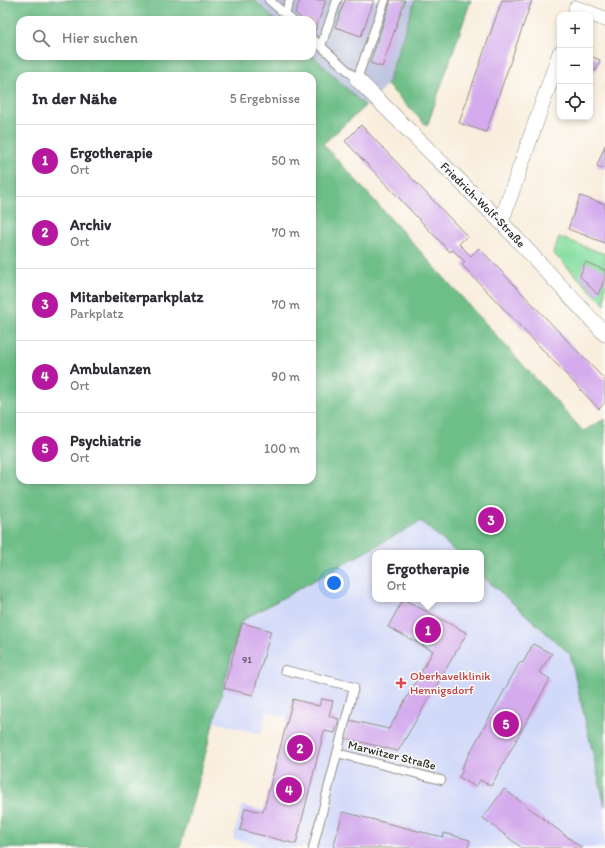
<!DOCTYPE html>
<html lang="de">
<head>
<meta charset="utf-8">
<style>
  body { margin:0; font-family:Itim,sans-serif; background:#f7f7f7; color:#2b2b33 }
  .controls { position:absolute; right:12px; top:12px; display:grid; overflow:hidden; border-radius:8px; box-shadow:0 2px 6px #0003 }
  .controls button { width:36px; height:36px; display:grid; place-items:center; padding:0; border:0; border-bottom:1px solid #e1e1e2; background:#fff; color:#2b2b33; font:20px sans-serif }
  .you { position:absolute; left:334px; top:583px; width:14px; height:14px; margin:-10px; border:3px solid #fff; border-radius:50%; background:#1a73e8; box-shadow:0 0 0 6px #1a73e833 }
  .badge { display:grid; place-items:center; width:26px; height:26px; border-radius:50%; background:#b5179e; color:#fff; font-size:13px; font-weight:700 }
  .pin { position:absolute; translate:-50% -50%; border:2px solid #fff; box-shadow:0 1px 4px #0006 }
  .popup { position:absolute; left:372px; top:550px; width:112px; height:52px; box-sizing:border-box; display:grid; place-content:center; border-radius:8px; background:#fff; filter:drop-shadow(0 1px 3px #0005); font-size:13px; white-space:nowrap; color:#7c7c81 }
  .popup b { font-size:15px; color:#2b2b33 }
  .popup::after { content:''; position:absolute; left:50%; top:100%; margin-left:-8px; border:8px solid transparent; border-top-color:#fff }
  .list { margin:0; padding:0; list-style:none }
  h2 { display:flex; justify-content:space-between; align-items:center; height:52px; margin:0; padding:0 16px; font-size:17px }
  h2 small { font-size:13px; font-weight:400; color:#7c7c81 }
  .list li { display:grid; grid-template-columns:26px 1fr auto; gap:12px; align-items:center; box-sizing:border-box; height:72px; padding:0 16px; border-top:1px solid #e1e1e2 }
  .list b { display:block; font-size:15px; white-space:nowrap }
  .list p { margin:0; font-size:13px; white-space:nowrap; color:#7c7c81 }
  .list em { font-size:13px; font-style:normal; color:#7c7c81 }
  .icon { flex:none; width:22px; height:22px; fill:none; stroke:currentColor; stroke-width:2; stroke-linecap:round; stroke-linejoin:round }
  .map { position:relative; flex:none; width:605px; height:848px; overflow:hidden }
  .search { position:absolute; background:#fff; box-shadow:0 2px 6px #0003; left:16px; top:16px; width:300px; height:44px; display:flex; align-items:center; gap:10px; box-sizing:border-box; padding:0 14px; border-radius:12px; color:#7c7c81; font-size:15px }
  .panel { position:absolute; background:#fff; box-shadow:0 2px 6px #0003; left:16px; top:72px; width:300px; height:412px; border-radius:12px }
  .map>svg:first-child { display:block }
  .built { fill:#d1d9f9 }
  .industrial { fill:#bbc3de }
  .green { fill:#88dfa2; stroke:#5a8566 }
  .forest { fill:#6ebe88; stroke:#4c745a; fill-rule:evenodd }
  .building { fill:#d4aced }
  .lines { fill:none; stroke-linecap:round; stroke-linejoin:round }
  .service-casing { stroke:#928c84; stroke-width:10 }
  .minor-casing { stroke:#928c84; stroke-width:16 }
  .service { stroke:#fff; stroke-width:8 }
  .minor { stroke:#fff; stroke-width:15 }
  .health-dot { fill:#e0444e; stroke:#fdfcf7; stroke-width:1.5 }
  .labels { text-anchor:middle; stroke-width:3; stroke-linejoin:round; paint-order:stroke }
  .number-label { font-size:10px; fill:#554b5c }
  .street-label { font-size:12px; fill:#2b2b2b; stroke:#fdfcf7 }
  .health-label { font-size:12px; fill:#be3a42; stroke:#fdfcf7; text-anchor:start }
</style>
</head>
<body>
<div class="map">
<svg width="605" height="848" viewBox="0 0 605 848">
  <rect width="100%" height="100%" fill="#fdfcf7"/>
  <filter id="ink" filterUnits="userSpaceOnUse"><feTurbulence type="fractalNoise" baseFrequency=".025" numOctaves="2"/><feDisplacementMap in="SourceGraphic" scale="8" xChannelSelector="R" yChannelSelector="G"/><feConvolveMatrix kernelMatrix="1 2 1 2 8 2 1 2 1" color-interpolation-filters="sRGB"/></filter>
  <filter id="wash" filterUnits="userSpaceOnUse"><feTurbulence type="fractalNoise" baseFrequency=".012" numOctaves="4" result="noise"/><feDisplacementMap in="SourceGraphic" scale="16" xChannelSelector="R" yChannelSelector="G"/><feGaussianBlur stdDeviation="0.9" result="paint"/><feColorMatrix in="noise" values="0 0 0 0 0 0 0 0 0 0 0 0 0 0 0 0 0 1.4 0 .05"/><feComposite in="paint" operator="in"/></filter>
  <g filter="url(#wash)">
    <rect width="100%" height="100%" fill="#f9eede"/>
    <polygon class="built" points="421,521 457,553 375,553 375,599 481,599 481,575 570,654 605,806 605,848 257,848 258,845 233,839 242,805 264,811 288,718 267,712 261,734 214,722 241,621"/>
    <polygon class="industrial" points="254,0 415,0 387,85 365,106 312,55 312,20 275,20"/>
    <polygon class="green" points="559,237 605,254 605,305 553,253"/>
    <g class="forest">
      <path d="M0 0H254L275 20H20V56L312 55 365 106 323 144 583 431 605 419V806L570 654 481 575V553H457L421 521 241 621 180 848H0ZM20 76H312V480H20Z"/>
      <polygon points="415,0 471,0 427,126 387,85"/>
    </g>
    <g id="blocks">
      <g class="building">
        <polygon points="300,0 326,0 315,31 312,29 312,20 303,20 295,13"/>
        <polygon points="345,0 374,0 361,36 335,27"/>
        <polygon points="391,0 405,0 382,67 370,63"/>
        <polygon points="502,0 532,0 486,132 459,123"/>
        <polygon points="590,56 600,60 596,71 590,69"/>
        <polygon points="361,125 467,236 459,244 471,256 479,248 605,380 605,402 599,409 462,265 465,262 453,250 450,252 345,141"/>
        <polygon points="605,145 605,169 597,166"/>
        <polygon points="580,196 605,204 605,243 568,229"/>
        <polygon points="585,262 605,270 605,278 598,295 580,276"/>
        <polygon points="403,599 467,633 398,751 344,738 349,720 389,729 433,651 388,627"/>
        <polygon points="242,623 271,631 253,695 224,688"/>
        <polygon points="533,644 552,654 539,672 550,679 491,786 480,780 476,787 459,777 463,770 461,769 520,662 523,663"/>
        <polygon points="293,699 319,706 321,699 333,701 329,716 339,719 335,733 324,731 296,844 240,830 245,808 263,812"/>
        <polygon points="504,789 582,848 522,848 483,818"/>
        <polygon points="343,812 426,833 443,837 444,833 470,840 468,848 333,848"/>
      </g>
    </g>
  </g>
  <g filter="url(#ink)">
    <use href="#blocks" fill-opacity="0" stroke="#928c84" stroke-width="1"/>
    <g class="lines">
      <g class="service-casing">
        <g id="service">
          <polyline points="269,0 292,20"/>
          <polyline points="285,14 290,0"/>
          <polyline points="312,38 357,79 385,0"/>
          <polyline points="321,46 337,0"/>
          <polyline points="285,670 354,687 313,848"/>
          <polyline points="337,753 441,780"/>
        </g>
      </g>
      <g class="minor-casing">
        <g id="minor">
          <polyline points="576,8 605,19"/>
          <path id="s1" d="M357 79 501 222 605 334"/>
          <polyline points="501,222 560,53"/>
        </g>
      </g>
      <use href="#service" class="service"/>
      <use href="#minor" class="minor"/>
    </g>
  </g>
  <path class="health-dot" d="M399 677h4v4h4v4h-4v4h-4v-4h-4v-4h4z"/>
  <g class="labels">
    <g class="number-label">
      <text x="247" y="663">91</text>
    </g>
    <g class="street-label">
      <text dy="4" stroke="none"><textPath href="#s1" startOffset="178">Friedrich-Wolf-Straße</textPath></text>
      <text transform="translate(392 755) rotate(14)" y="4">Marwitzer Straße</text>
    </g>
    <g class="health-label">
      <text x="410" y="680">Oberhavelklinik<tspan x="410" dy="14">Hennigsdorf</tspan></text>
    </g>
  </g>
</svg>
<div class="controls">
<button>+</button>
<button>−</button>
<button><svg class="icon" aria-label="locate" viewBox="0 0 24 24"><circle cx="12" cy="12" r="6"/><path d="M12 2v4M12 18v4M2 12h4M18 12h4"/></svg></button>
</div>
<div class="you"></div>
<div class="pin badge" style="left:428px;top:630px">1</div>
<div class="popup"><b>Ergotherapie</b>Ort</div>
<div class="pin badge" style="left:300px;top:748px">2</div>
<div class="pin badge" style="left:491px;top:520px">3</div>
<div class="pin badge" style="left:289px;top:790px">4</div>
<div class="pin badge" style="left:506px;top:724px">5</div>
<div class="search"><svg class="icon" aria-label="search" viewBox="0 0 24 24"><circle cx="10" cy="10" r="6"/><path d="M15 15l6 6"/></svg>Hier suchen</div>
<section class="panel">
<h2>In der Nähe<small>5 Ergebnisse</small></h2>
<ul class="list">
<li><span class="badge">1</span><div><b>Ergotherapie</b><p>Ort</p></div><em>50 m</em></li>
<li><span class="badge">2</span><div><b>Archiv</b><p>Ort</p></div><em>70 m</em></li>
<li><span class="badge">3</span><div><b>Mitarbeiterparkplatz</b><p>Parkplatz</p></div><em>70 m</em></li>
<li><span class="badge">4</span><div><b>Ambulanzen</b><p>Ort</p></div><em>90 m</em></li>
<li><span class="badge">5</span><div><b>Psychiatrie</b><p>Ort</p></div><em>100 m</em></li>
</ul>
</section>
</div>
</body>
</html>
